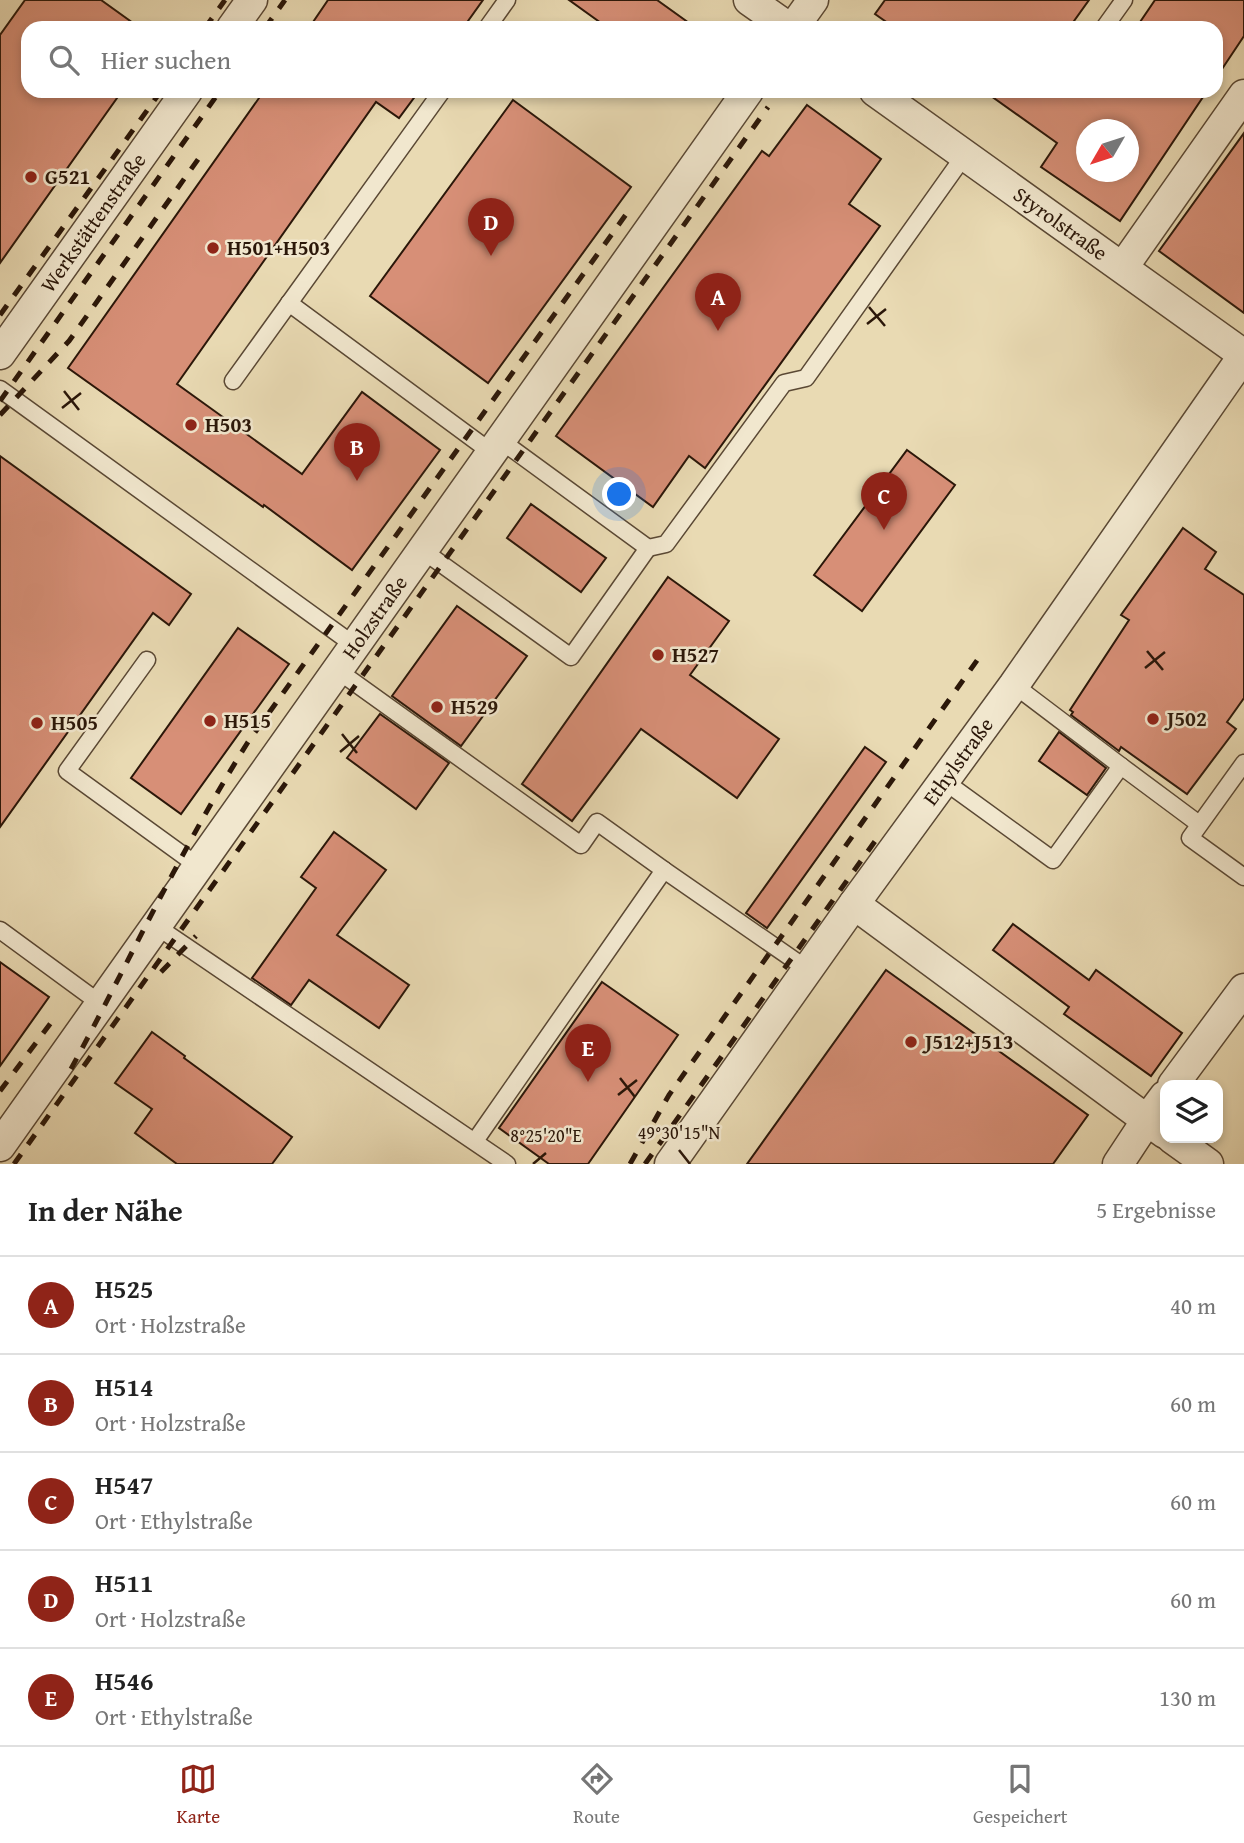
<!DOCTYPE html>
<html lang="de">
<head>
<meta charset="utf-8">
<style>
  body { margin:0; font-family:"Gentium Book Plus",serif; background:#f6f6f6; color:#222 }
  .controls { position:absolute; right:21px; bottom:21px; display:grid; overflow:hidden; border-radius:14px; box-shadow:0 4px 10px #0003 }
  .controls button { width:63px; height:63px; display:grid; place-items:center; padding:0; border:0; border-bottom:2px solid #e0e0e0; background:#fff; color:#222; font:35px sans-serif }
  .compass { position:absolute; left:1076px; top:119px; width:63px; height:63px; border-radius:50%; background:#fff; box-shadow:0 4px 10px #0003; rotate:231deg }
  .you { position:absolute; left:620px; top:495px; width:24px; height:24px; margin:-18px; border:5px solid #fff; border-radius:50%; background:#1a73e8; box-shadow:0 0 0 10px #1a73e833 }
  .badge { display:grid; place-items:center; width:46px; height:46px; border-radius:50%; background:#8f2418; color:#fff; font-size:23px; font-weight:700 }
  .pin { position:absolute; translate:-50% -58px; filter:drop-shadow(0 2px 4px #0008) }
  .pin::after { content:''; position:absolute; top:37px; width:24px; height:21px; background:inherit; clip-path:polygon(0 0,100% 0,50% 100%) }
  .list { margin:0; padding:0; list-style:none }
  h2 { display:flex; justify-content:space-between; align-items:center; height:91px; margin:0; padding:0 28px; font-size:30px }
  h2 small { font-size:23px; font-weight:400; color:#767676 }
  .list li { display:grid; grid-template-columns:46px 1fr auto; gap:21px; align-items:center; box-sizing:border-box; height:98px; padding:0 28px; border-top:2px solid #e0e0e0 }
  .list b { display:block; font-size:26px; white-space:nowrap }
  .list p { margin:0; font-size:23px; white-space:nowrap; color:#767676 }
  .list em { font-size:23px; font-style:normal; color:#767676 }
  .icon { flex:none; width:38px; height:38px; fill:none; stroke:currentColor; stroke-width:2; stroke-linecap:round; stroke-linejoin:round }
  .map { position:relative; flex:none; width:1244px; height:1164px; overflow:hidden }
  .search { position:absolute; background:#fff; box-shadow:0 4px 10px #0003; left:21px; right:21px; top:21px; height:77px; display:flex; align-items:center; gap:18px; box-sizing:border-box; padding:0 24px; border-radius:21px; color:#767676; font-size:26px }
  .sheet { height:581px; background:#fff }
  nav { display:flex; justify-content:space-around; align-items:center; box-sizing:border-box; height:98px; border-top:2px solid #e0e0e0; background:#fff; font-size:19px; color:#767676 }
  nav a { display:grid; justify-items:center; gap:4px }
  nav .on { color:#8f2418 }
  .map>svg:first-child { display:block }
  .building { fill:#d78f77; stroke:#2b1709; stroke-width:2; fill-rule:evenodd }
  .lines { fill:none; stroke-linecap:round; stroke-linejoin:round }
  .lane-casing { stroke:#5a4834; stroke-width:19 }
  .street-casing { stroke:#5a4834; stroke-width:33 }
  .lane { stroke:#f1e7ce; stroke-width:16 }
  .street { stroke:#f1e7ce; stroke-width:30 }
  .rail { stroke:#2b1709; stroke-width:5; stroke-dasharray:12 12; stroke-linecap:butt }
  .ticks { fill:none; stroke:#2b1709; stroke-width:2.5 }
  .poi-dot { fill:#8f2418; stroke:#f1e7ce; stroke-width:2.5 }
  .labels { text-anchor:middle; stroke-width:5; stroke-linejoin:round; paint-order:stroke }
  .poi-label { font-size:21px; font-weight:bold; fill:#2b1709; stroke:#f1e7ce; text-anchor:start }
  .street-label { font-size:21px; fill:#2b1709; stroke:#f1e7ce }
  .ticks-label { font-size:18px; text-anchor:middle; fill:#2b1709; stroke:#f1e7ce; stroke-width:5; stroke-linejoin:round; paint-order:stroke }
</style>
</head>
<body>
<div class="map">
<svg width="1244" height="1164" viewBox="0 0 1244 1164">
  <rect width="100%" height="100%" fill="#e9dab3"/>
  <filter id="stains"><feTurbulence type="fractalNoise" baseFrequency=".00286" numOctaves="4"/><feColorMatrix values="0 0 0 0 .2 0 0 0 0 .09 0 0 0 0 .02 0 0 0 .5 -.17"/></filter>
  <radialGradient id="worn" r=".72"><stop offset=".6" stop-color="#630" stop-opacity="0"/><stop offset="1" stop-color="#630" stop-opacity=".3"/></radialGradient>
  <g class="building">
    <polygon points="25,0 101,0 140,28 28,28 28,91 122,91 0,263 0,35"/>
    <polygon points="328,0 483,0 463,28 309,28"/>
    <polygon points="569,0 657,0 696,28 608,28"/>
    <polygon points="885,0 1089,0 1069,28 895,28 875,14"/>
    <polygon points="1155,0 1244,0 1244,36 1216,78 1216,28 1136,28"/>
    <polygon points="264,91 419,91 399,118 376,102 177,384 302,474 362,392 440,450 352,570 264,505 263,507 68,368"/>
    <path d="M984 91H1207L1120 221 1041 167 1057 143ZM1087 130H1129V172H1087Z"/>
    <polygon points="513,100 631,187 488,383 370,296"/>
    <polygon points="807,105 881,159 849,204 880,226 705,468 689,456 653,507 556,436 762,151 769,156"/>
    <polygon points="1244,133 1244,313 1159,251"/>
    <polygon points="907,450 955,485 862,611 814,575"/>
    <polygon points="0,456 191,594 169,625 153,613 0,827"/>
    <polygon points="531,504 606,558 581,592 507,538"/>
    <polygon points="1183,528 1216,552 1205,569 1244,595 1244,698 1227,722 1236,729 1187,794 1121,747 1119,751 1071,715 1073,712 1070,710 1129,620 1121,615"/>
    <polygon points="668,577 729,621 690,675 779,739 737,798 641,729 572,821 522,784"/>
    <polygon points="457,606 527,656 461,746 392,696"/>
    <polygon points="238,628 289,664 181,814 131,778"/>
    <polygon points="380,714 449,763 416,809 347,758"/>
    <polygon points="1059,732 1106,768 1087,795 1039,761"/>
    <polygon points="865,747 886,762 767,928 746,913"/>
    <polygon points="334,832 386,870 337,935 409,985 379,1028 309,980 291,1005 252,978 316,888 301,877"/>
    <polygon points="1013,924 1089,980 1096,970 1182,1033 1151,1076 1064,1014 1069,1007 993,950"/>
    <polygon points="0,962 49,997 0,1066"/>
    <polygon points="886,970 1088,1115 1053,1164 747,1164"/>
    <polygon points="602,982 678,1035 588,1164 549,1164 499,1128"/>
    <polygon points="152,1032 185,1056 184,1058 292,1137 272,1164 177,1164 135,1133 152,1109 115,1083"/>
  </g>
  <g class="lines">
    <g class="lane-casing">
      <g id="lane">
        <polyline points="487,28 507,0"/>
        <polyline points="1104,28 1124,0"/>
        <polyline points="289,303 491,452"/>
        <polyline points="233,381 442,91"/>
        <polyline points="0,389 354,645"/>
        <polyline points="648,548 666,544 784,383 806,378 964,156"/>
        <polyline points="422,550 571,657 648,548 500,440"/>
        <polyline points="147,660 67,771 198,866"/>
        <polyline points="337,670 581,845 597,822 664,870 475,1141"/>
        <polyline points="1244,763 1190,838 1244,877"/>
        <polyline points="1121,766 1199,824"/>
        <polyline points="944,781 1053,860 1121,766 1014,685"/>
        <polyline points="664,870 807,969"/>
        <polyline points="156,926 507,1164"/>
        <polyline points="0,930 101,1004"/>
      </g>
    </g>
    <g class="street-casing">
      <g id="street">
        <polyline points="749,0 789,28"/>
        <polyline points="232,28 252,0"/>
        <polyline points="793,28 813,0"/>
        <path id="s1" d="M875 91 1244 355"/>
        <polyline points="1123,267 1244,95"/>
        <path id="s2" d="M0 354 187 91"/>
        <polyline points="854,904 1147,1120 1165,1096"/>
        <polyline points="1173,1085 1244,989"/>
        <polyline points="1172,1138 1208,1164"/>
        <path id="s3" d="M0 1146 748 91"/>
        <path id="s4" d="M670 1164 854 904 1014 685 1244 355"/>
        <polyline points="1118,1164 1147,1120 1165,1133"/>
      </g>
    </g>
    <use href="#lane" class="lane"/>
    <use href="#street" class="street"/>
    <g class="rail">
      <polyline points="205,28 225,0"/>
      <polyline points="265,28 285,0"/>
      <polyline points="0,315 161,91"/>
      <polyline points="0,401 220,91"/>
      <polyline points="0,415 69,341 199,158"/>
      <polyline points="161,972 196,936"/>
      <path d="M71 1069C130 960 182 847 248 742L632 206"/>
      <polyline points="0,1091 53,1020"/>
      <polyline points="14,1164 768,107"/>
      <polyline points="630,1164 669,1095 978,659"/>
      <polyline points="645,1164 878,837"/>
    </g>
  </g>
  <path class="ticks" d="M869 307 885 326M867 324 886 309M64 391 79 410M62 408 81 393M1147 651 1163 670M1145 668 1165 652M342 734 357 753M340 752 359 736M620 1078 635 1097M618 1095 637 1080M679 1150 690 1164M533 1164 546 1153"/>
  <g class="poi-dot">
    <circle cx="31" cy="177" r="7"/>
    <circle cx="213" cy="248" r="7"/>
    <circle cx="191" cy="425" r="7"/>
    <circle cx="658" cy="655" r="7"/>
    <circle cx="437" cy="707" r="7"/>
    <circle cx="1153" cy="719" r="7"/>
    <circle cx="210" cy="721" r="7"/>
    <circle cx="37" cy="723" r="7"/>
    <circle cx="911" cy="1042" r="7"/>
  </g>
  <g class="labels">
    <g class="poi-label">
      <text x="45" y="184">G521</text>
      <text x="227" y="255">H501+H503</text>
      <text x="205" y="432">H503</text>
      <text x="672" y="662">H527</text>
      <text x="451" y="714">H529</text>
      <text x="1167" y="726">J502</text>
      <text x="224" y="728">H515</text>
      <text x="51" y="730">H505</text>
      <text x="925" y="1049">J512+J513</text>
    </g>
    <g class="street-label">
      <text dy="7" stroke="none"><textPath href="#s2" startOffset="161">Werkstättenstraße</textPath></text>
      <text dy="7" stroke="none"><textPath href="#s1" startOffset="228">Styrolstraße</textPath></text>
      <text dy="7" stroke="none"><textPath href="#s3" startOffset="648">Holzstraße</textPath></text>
      <text dy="7" stroke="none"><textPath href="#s4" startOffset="495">Ethylstraße</textPath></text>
    </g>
  </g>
  <g class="ticks-label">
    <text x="679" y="1139">49°30'15"N</text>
    <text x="546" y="1142">8°25'20"E</text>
  </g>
  <rect width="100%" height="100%" filter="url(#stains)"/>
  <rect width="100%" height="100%" fill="url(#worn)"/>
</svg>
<div class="controls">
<button><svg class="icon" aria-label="layers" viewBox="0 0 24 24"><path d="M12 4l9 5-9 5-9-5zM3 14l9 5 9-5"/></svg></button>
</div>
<svg class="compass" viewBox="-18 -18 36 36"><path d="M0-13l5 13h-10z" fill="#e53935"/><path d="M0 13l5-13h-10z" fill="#767676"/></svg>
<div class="you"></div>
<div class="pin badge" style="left:718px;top:331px">A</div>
<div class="pin badge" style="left:357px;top:481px">B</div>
<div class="pin badge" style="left:884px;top:530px">C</div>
<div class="pin badge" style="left:491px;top:256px">D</div>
<div class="pin badge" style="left:588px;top:1082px">E</div>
<div class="search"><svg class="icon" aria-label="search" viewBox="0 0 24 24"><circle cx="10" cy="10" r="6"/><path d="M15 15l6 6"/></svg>Hier suchen</div>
</div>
<section class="sheet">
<h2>In der Nähe<small>5 Ergebnisse</small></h2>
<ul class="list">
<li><span class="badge">A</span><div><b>H525</b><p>Ort · Holzstraße</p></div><em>40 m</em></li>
<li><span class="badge">B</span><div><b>H514</b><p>Ort · Holzstraße</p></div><em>60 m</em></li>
<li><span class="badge">C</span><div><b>H547</b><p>Ort · Ethylstraße</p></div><em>60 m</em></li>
<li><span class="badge">D</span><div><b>H511</b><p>Ort · Holzstraße</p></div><em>60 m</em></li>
<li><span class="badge">E</span><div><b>H546</b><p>Ort · Ethylstraße</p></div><em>130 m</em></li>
</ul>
</section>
<nav>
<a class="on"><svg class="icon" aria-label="map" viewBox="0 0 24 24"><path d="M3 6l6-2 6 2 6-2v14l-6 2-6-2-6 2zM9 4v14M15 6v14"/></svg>Karte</a>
<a><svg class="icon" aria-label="directions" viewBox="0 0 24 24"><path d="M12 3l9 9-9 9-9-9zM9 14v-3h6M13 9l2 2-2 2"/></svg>Route</a>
<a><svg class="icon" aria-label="saved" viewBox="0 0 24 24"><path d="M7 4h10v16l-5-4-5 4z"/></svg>Gespeichert</a>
</nav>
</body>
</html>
